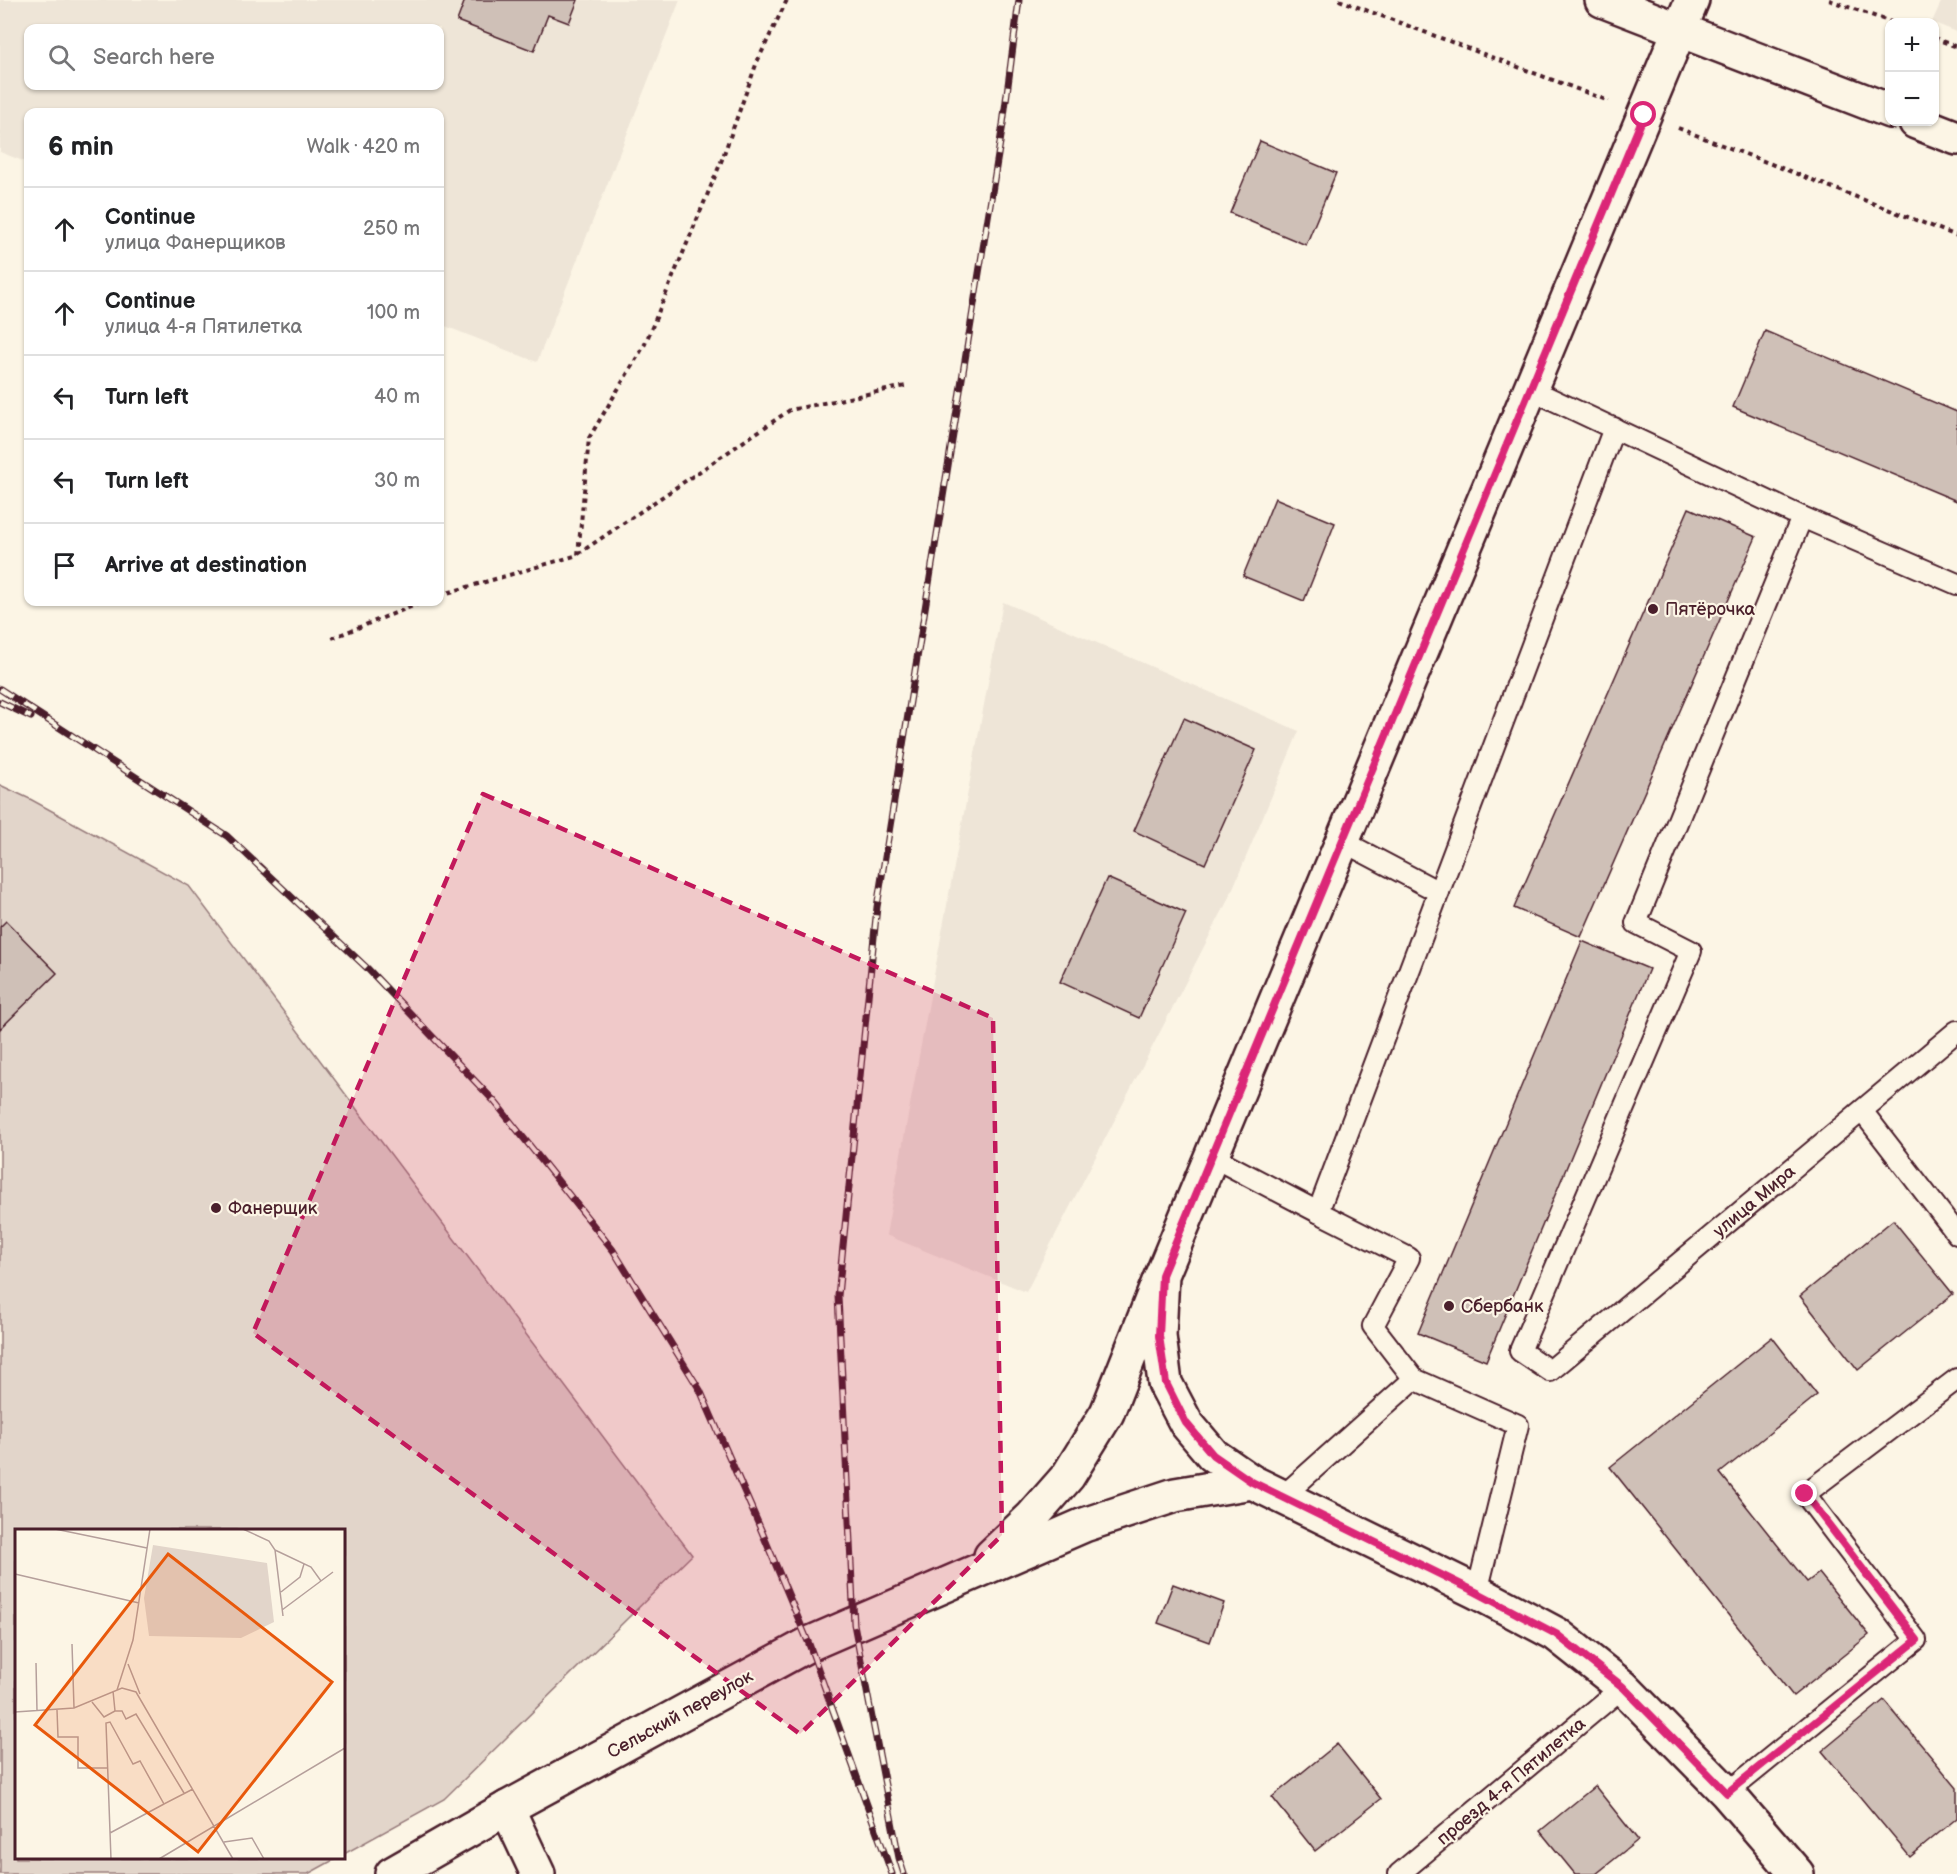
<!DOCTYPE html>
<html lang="en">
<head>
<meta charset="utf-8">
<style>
  body { margin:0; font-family:"Balsamiq Sans",sans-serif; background:#f2f2f2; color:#202124 }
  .controls { position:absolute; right:18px; top:18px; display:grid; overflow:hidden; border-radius:12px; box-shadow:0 2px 4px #0004 }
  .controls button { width:54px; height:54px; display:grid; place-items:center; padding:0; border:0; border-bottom:2px solid #e0e0e0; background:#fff; color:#202124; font:30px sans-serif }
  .stop { position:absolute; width:18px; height:18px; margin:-14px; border:4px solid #db2777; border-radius:50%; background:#fff }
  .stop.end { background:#db2777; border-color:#fff; box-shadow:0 2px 6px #0008 }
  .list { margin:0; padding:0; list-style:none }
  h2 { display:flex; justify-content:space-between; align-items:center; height:78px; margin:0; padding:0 24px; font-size:26px }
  h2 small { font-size:20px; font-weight:400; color:#757577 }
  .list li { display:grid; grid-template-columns:39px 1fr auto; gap:18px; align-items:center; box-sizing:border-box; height:84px; padding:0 24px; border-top:2px solid #e0e0e0 }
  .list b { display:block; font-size:22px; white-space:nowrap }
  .list p { margin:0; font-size:20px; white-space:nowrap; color:#757577 }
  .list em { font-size:20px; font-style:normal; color:#757577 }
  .icon { flex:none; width:33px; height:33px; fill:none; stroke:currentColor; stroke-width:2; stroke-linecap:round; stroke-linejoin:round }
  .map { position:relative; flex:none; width:1957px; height:1874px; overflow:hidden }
  .search { position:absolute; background:#fff; box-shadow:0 2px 4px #0004; left:24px; top:24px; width:420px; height:66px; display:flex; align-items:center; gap:15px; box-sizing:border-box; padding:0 21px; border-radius:12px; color:#757577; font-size:22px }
  .panel { position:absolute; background:#fff; box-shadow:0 2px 4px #0004; left:24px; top:108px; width:420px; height:498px; border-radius:12px }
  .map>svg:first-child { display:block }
  .built { fill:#eee5d7; fill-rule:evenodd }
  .green { fill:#e2d5ca; stroke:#967a7a; stroke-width:1.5 }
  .building { fill:#cfc0b7; stroke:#4a1f2b; stroke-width:1.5 }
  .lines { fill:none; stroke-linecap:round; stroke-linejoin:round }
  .service-casing { stroke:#4a1f2b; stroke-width:24 }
  .minor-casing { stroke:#4a1f2b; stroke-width:38 }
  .primary-casing { stroke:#4a1f2b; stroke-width:38 }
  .path { stroke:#4a1f2b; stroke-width:4; stroke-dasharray:4.5 4.5; stroke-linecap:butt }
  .service { stroke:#fcf5e5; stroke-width:20 }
  .minor { stroke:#fcf5e5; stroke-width:33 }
  .primary { stroke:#fcf5e5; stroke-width:33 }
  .rail-casing { stroke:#4a1f2b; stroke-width:7 }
  .rail { stroke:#fcf5e5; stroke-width:4.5; stroke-dasharray:14; stroke-linecap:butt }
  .route { stroke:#db2777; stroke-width:8 }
  .marked { fill:#c2185b; fill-opacity:0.2; stroke:#c2185b; stroke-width:4.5; stroke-dasharray:12 8; stroke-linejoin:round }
  .poi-dot { fill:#4a1f2b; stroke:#fcf5e5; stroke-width:2 }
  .labels { text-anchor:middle; stroke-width:4.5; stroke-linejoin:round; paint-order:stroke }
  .poi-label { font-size:18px; fill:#4a1f2b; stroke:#fcf5e5; text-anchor:start }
  .street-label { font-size:18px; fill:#4a1f2b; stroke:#fcf5e5 }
  .inset-road { fill:none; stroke:#b59f9b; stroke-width:1.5 }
  .view { fill:#e8590c; fill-opacity:0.15; stroke:#e8590c; stroke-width:3 }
  .inset-edge { fill:none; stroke:#4a1f2b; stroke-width:3 }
</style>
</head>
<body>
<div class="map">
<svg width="1957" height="1874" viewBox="0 0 1957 1874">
  <rect width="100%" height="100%" fill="#fcf5e5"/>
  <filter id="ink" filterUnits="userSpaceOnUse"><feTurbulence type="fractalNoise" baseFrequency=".0167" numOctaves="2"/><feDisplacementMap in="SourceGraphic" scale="12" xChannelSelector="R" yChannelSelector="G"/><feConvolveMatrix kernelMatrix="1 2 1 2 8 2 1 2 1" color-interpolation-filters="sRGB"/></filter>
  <g filter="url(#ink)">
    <g class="built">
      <path d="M0 0H680L537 362 440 324V112H28V163L0 152ZM28 28H440V86H28Z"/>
      <polygon points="1942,0 1957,0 1957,32 1932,22"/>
      <polygon points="1003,602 1299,731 1228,900 1026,1292 886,1235"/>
    </g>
    <polygon class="green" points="0,785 30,799 189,886 692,1555 444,1799 344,1854 344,1530 16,1530 16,1858 337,1858 308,1874 0,1874"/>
    <g class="building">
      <polygon points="465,0 578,0 569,23 548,15 534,51 457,21"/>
      <polygon points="1260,141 1336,173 1306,245 1230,213"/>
      <polygon points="1765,331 1957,412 1957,501 1733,407"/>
      <polygon points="1275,498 1335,523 1304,601 1243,576"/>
      <polygon points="1689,508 1756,537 1581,937 1514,908"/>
      <polygon points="1184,718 1256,750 1205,864 1134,831"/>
      <polygon points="1107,878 1186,913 1139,1018 1060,982"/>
      <polygon points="6,921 57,973 0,1029 0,927"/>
      <polygon points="1582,941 1649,969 1486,1361 1418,1333"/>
      <polygon points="1893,1220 1953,1294 1858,1370 1800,1296"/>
      <polygon points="1772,1337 1817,1395 1720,1473 1807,1582 1819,1573 1869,1635 1793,1696 1610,1467"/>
      <polygon points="1173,1584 1224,1603 1210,1642 1158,1623"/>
      <polygon points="1884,1700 1957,1788 1957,1818 1910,1857 1822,1751"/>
      <polygon points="1337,1744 1381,1799 1315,1851 1272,1797"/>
      <polygon points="1595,1786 1638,1840 1596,1874 1575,1874 1540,1831"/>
    </g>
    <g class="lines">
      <g class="service-casing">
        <g id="service">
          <polyline points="1530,389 1802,517 1636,923 1691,951 1520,1351 1550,1371 1957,1031"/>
          <polyline points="1802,517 1957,584"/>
          <polyline points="1342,841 1439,892"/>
          <polyline points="1862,1111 1957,1234"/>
          <polyline points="1211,1156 1318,1212"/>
          <polyline points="1414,1379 1373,1326 1409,1258 1318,1212 1614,428"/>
          <polyline points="1282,1497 1414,1379 1518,1425 1477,1592"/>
          <polyline points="1727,1793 1916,1640 1805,1494 1957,1379"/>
          <polyline points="1399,1874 1623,1687"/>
        </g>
      </g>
      <g class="minor-casing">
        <g id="minor">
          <polyline points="1602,0 1890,111"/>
          <polyline points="1916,122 1957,138"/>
          <polyline points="991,1556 1032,1517 1068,1476 1107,1413 1160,1279"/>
          <polyline points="507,1808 538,1874"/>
          <polyline points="392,1874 507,1808 809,1644 1084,1525 1175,1495 1252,1482"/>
        </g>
      </g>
      <g class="primary-casing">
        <polyline id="primary" points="1692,0 1162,1275 1159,1336 1165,1383 1186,1423 1213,1455 1252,1482 1477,1592 1556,1634 1623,1687 1727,1793 1797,1874"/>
      </g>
      <g class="path">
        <polyline points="1339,0 1609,101"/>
        <polyline points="1829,0 1891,22"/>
        <polyline points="1934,38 1957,47"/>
        <polyline points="1678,128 1957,236"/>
        <polyline points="578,554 790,410 906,386"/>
        <polyline points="440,595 578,555 589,438 645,344 721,162 757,62 787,0"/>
        <polyline points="332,638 423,602"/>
      </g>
      <use href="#service" class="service"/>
      <use href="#minor" class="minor"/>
      <use href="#primary" class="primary"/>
      <g class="rail-casing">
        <g id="rail">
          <polyline points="0,689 227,836 367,968 495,1102 613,1250 700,1390 762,1532 809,1644 892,1874"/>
          <polyline points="0,702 31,717"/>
          <polyline points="904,1874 899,1858 854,1624 838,1296 877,907 1003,124 1019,0"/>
        </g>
      </g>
      <use href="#rail" class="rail"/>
    </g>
  </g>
  <g class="lines" filter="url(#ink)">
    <polyline class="route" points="1644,115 1162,1275 1159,1336 1166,1383 1186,1423 1213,1455 1252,1482 1476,1592 1556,1634 1623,1687 1727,1793 1917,1640 1805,1494"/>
  </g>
  <path class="marked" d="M483 794 993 1018 1002 1535 800 1734 253 1333Z"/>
  <g class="poi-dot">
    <circle cx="1653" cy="609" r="6"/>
    <circle cx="216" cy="1208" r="6"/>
    <circle cx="1449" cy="1306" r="6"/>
  </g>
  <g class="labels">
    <g class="poi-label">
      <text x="1665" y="615">Пятёрочка</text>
      <text x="228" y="1214">Фанерщик</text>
      <text x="1461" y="1312">Сбербанк</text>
    </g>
    <g class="street-label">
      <text transform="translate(1754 1201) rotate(-40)" y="6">улица Мира</text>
      <text transform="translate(680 1714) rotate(-29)" y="6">Сельский переулок</text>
      <text transform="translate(1511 1781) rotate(-40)" y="6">проезд 4-я Пятилетка</text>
    </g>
  </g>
  <g transform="translate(15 1529)">
    <rect width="330" height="330" fill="#fcf5e5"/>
    <path d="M138 16 252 34 259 93 226 109 134 107 129 69Z" fill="#e2d5ca"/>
    <path class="inset-road" d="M40 0 132 19M228 0 254 12 260 21 268 87M260 21 296 38 306 52M0 45 124 74M266 63 285 48 289 35M267 81 318 43M57 115 59 179M21 134 22 182M113 135 125 165M102 161 118 111 135 0M77 173 89 188 100 182 98 162M42 181 43 208H63V239H93M100 182H107L111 190 121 185 169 264M0 183 59 179 107 159 121 163 218 330M95 304 149 275M209 313 237 309 249 330M96 330 91 194 95 193 118 235 125 232 149 275 178 260M144 330 330 219"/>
    <path class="view" d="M153 25 317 153 183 323 20 196Z"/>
    <rect width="330" height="330" class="inset-edge"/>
  </g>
</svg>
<div class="controls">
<button>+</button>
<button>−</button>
</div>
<div class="stop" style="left:1644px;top:115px"></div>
<div class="stop end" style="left:1805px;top:1494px"></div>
<div class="search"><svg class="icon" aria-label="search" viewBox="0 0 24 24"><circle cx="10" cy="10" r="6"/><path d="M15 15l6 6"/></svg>Search here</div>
<section class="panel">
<h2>6 min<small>Walk · 420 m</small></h2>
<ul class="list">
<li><svg class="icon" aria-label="ahead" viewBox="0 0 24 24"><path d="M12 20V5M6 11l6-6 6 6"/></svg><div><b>Continue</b><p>улица Фанерщиков</p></div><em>250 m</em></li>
<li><svg class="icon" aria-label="ahead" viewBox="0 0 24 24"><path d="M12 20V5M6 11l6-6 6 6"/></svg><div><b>Continue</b><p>улица 4-я Пятилетка</p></div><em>100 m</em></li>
<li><svg class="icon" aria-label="left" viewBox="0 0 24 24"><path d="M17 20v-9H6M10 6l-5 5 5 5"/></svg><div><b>Turn left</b></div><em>40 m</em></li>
<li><svg class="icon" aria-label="left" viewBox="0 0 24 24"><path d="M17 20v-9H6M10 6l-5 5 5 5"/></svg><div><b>Turn left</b></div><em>30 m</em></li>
<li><svg class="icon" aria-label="arrive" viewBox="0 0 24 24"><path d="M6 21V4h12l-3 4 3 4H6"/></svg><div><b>Arrive at destination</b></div></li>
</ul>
</section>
</div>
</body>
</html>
